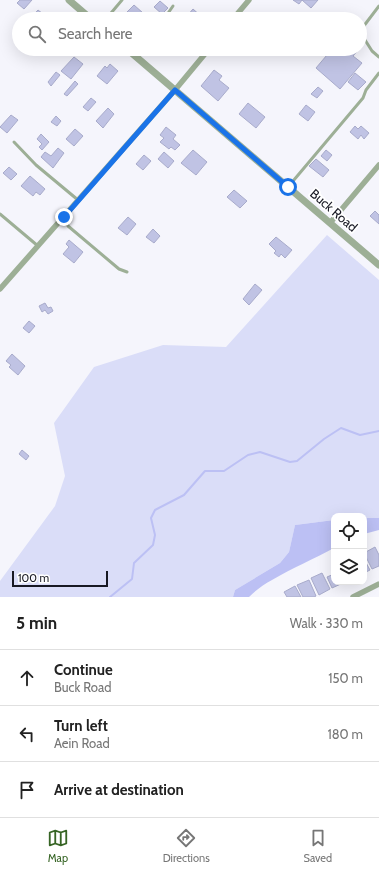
<!DOCTYPE html>
<html lang="en">
<head>
<meta charset="utf-8">
<style>
  body { margin:0; font-family:Cabin,sans-serif; background:#f2f2f2; color:#222 }
  .controls { position:absolute; right:12px; bottom:12px; display:grid; overflow:hidden; border-radius:8px; box-shadow:0 4px 16px #0002 }
  .controls button { width:36px; height:36px; display:grid; place-items:center; padding:0; border:0; border-bottom:1px solid #e0e0e0; background:#fff; color:#222; font:20px sans-serif }
  .scale { position:absolute; left:12px; bottom:10px; width:96px; box-sizing:border-box; padding-left:4px; border:2px solid #181924; border-top:0; font-size:11px; line-height:14px; white-space:nowrap; color:#181924; -webkit-text-stroke:3px #fff; paint-order:stroke }
  .stop { position:absolute; width:12px; height:12px; margin:-9px; border:3px solid #1a73e8; border-radius:50%; background:#fff }
  .stop.end { background:#1a73e8; border-color:#fff; box-shadow:0 1px 4px #0008 }
  .list { margin:0; padding:0; list-style:none }
  h2 { display:flex; justify-content:space-between; align-items:center; height:52px; margin:0; padding:0 16px; font-size:17px }
  h2 small { font-size:13px; font-weight:400; color:#767676 }
  .list li { display:grid; grid-template-columns:26px 1fr auto; gap:12px; align-items:center; box-sizing:border-box; height:56px; padding:0 16px; border-top:1px solid #e0e0e0 }
  .list b { display:block; font-size:15px; white-space:nowrap }
  .list p { margin:0; font-size:13px; white-space:nowrap; color:#767676 }
  .list em { font-size:13px; font-style:normal; color:#767676 }
  .icon { flex:none; width:22px; height:22px; fill:none; stroke:currentColor; stroke-width:2; stroke-linecap:round; stroke-linejoin:round }
  .map { position:relative; flex:none; width:379px; height:597px; overflow:hidden }
  .search { position:absolute; background:#fff; box-shadow:0 4px 16px #0002; left:12px; right:12px; top:12px; height:44px; display:flex; align-items:center; gap:10px; box-sizing:border-box; padding:0 14px; border-radius:22px; color:#767676; font-size:15px }
  .sheet { height:220px; background:#fff }
  nav { display:flex; justify-content:space-around; align-items:center; box-sizing:border-box; height:56px; border-top:1px solid #e0e0e0; background:#fff; font-size:11px; color:#767676 }
  nav a { display:grid; justify-items:center; gap:2px }
  nav .on { color:#366424 }
  .map>svg:first-child { display:block }
  .green { fill:#daddf8 }
  .water { fill:#bcc0f4 }
  .lines { fill:none; stroke-linecap:round; stroke-linejoin:round }
  .stream { stroke:#bcc0f4; stroke-width:2 }
  .building { fill:#c0c3e4; stroke:#a8abcb }
  .service { stroke:#9daf96; stroke-width:3 }
  .minor { stroke:#9daf96; stroke-width:5.5 }
  .tertiary { stroke:#9daf96; stroke-width:7 }
  .route { stroke:#1a73e8; stroke-width:5 }
  .labels { text-anchor:middle; stroke-width:3.5; stroke-linejoin:round; paint-order:stroke }
  .street-label { font-size:13px; fill:#181924; stroke:#fff }
</style>
</head>
<body>
<div class="map">
<svg width="379" height="597" viewBox="0 0 379 597">
  <rect width="100%" height="100%" fill="#f5f5fc"/>
  <polygon class="green" points="327,235 379,280 379,518 364,518 364,516 334,516 334,520 295,525 289,552 280,563 235,590 233,597 0,597 0,581 55,506 65,476 54,423 94,367 163,345 226,347"/>
  <g class="water">
    <polygon points="364,518 379,518 379,530 364,534"/>
    <path d="M334 520V548C314 559 292 568 272 580 263 585 256 590 249 597H233L235 590 280 563 289 552 295 525Z"/>
  </g>
  <g class="lines">
    <polyline class="stream" points="110,597 132,579 134,563 153,545 155,535 151,518 155,510 184,495 205,471 224,471 248,455 260,452 290,462 297,461 324,439 341,428 360,435 379,431"/>
  </g>
  <g class="building">
    <polygon points="20,0 32,0 24,9 17,3"/>
    <polygon points="293,0 318,0 311,8 302,0 299,4"/>
    <polygon points="160,1 168,8 162,14 154,7"/>
    <polygon points="134,5 143,13 138,19 135,19 127,12"/>
    <polygon points="193,9 202,17 201,19 178,19 183,13 187,16"/>
    <polygon points="38,10 48,18 48,19 30,19"/>
    <polygon points="332,49 359,49 353,56 362,63 340,89 316,68"/>
    <polygon points="74,57 83,64 71,79 61,71"/>
    <polygon points="110,64 118,71 107,84 97,76 105,66 107,68"/>
    <polygon points="214,70 222,76 219,80 229,88 218,101 201,86"/>
    <polygon points="56,72 60,75 51,86 48,82"/>
    <polygon points="355,73 366,82 358,90 348,82"/>
    <polygon points="75,81 78,84 67,96 64,94"/>
    <polygon points="318,87 323,91 317,98 311,94"/>
    <polygon points="91,98 96,102 88,111 83,107"/>
    <polygon points="248,103 265,117 256,128 239,114"/>
    <polygon points="306,105 315,112 308,121 299,114"/>
    <polygon points="108,108 114,114 103,128 96,121"/>
    <polygon points="11,115 18,120 7,133 0,127"/>
    <polygon points="56,116 61,121 57,126 51,122"/>
    <polygon points="355,126 358,129 361,126 369,133 364,139 361,135 358,139 350,132"/>
    <polygon points="166,127 176,135 173,139 180,145 175,150 171,147 169,149 160,142 164,138 160,135"/>
    <polygon points="75,129 83,136 74,146 66,139"/>
    <polygon points="41,134 49,142 42,150 39,147 42,144 37,139"/>
    <polygon points="58,148 64,153 53,168 41,157 45,152 51,156"/>
    <polygon points="193,150 207,162 196,175 181,163"/>
    <polygon points="326,150 332,155 327,161 321,156"/>
    <polygon points="164,152 174,161 168,168 158,159"/>
    <polygon points="144,155 151,161 143,170 136,164"/>
    <polygon points="316,159 329,170 323,177 309,166"/>
    <polygon points="9,167 17,174 11,180 3,173"/>
    <polygon points="30,176 45,189 40,195 36,192 33,196 21,186"/>
    <polygon points="234,190 247,201 240,208 227,197"/>
    <polygon points="375,211 379,215 379,224 370,216"/>
    <polygon points="128,217 136,224 127,235 118,228"/>
    <polygon points="153,229 160,236 154,243 146,237"/>
    <polygon points="276,237 292,250 285,258 281,254 279,257 274,253 276,251 269,244"/>
    <polygon points="69,240 83,252 74,263 63,254 69,247 66,244"/>
    <polygon points="255,284 262,290 249,305 243,299"/>
    <polygon points="45,303 48,308 51,307 53,311 48,314 45,310 42,312 39,306"/>
    <polygon points="29,321 35,326 29,333 23,328"/>
    <polygon points="12,354 25,366 18,375 9,367 11,365 6,361"/>
    <polygon points="22,450 29,456 26,460 19,454"/>
    <polygon points="375,547 379,555 379,566 372,569 364,553"/>
    <polygon points="364,559 370,570 364,573"/>
    <polygon points="322,573 330,589 319,595 311,578"/>
    <polygon points="334,574 334,582 343,583 332,588 327,577"/>
    <polygon points="309,580 316,596 314,597 303,597 297,585"/>
    <polygon points="295,586 301,597 287,597 284,592"/>
  </g>
  <g class="lines">
    <g class="service">
      <polyline points="106,19 122,0"/>
      <polyline points="164,19 173,6"/>
      <polyline points="360,31 379,6"/>
      <polyline points="360,32 372,51 379,57"/>
      <polyline points="14,142 36,165 78,200"/>
      <polyline points="288,187 363,98 366,90 379,73"/>
      <polyline points="0,214 38,246"/>
      <polyline points="64,217 68,226 119,269 127,272"/>
    </g>
    <g class="minor">
      <polyline points="233,19 249,0"/>
      <polyline points="330,223 379,165"/>
      <polyline points="0,289 175,90 209,49"/>
      <polyline points="353,597 379,584"/>
    </g>
    <g class="tertiary">
      <polyline points="69,0 91,19"/>
      <polyline points="127,49 379,265"/>
    </g>
  </g>
  <g class="lines">
    <polyline class="route" points="64,217 175,90 288,187"/>
  </g>
  <g class="labels">
    <g class="street-label">
      <text transform="translate(334 210) rotate(41)" y="5">Buck Road</text>
    </g>
  </g>
</svg>
<div class="controls">
<button><svg class="icon" aria-label="locate" viewBox="0 0 24 24"><circle cx="12" cy="12" r="6"/><path d="M12 2v4M12 18v4M2 12h4M18 12h4"/></svg></button>
<button><svg class="icon" aria-label="layers" viewBox="0 0 24 24"><path d="M12 4l9 5-9 5-9-5zM3 14l9 5 9-5"/></svg></button>
</div>
<div class="scale">100 m</div>
<div class="stop" style="left:288px;top:187px"></div>
<div class="stop end" style="left:64px;top:217px"></div>
<div class="search"><svg class="icon" aria-label="search" viewBox="0 0 24 24"><circle cx="10" cy="10" r="6"/><path d="M15 15l6 6"/></svg>Search here</div>
</div>
<section class="sheet">
<h2>5 min<small>Walk · 330 m</small></h2>
<ul class="list">
<li><svg class="icon" aria-label="ahead" viewBox="0 0 24 24"><path d="M12 20V5M6 11l6-6 6 6"/></svg><div><b>Continue</b><p>Buck Road</p></div><em>150 m</em></li>
<li><svg class="icon" aria-label="left" viewBox="0 0 24 24"><path d="M17 20v-9H6M10 6l-5 5 5 5"/></svg><div><b>Turn left</b><p>Aein Road</p></div><em>180 m</em></li>
<li><svg class="icon" aria-label="arrive" viewBox="0 0 24 24"><path d="M6 21V4h12l-3 4 3 4H6"/></svg><div><b>Arrive at destination</b></div></li>
</ul>
</section>
<nav>
<a class="on"><svg class="icon" aria-label="map" viewBox="0 0 24 24"><path d="M3 6l6-2 6 2 6-2v14l-6 2-6-2-6 2zM9 4v14M15 6v14"/></svg>Map</a>
<a><svg class="icon" aria-label="directions" viewBox="0 0 24 24"><path d="M12 3l9 9-9 9-9-9zM9 14v-3h6M13 9l2 2-2 2"/></svg>Directions</a>
<a><svg class="icon" aria-label="saved" viewBox="0 0 24 24"><path d="M7 4h10v16l-5-4-5 4z"/></svg>Saved</a>
</nav>
</body>
</html>
